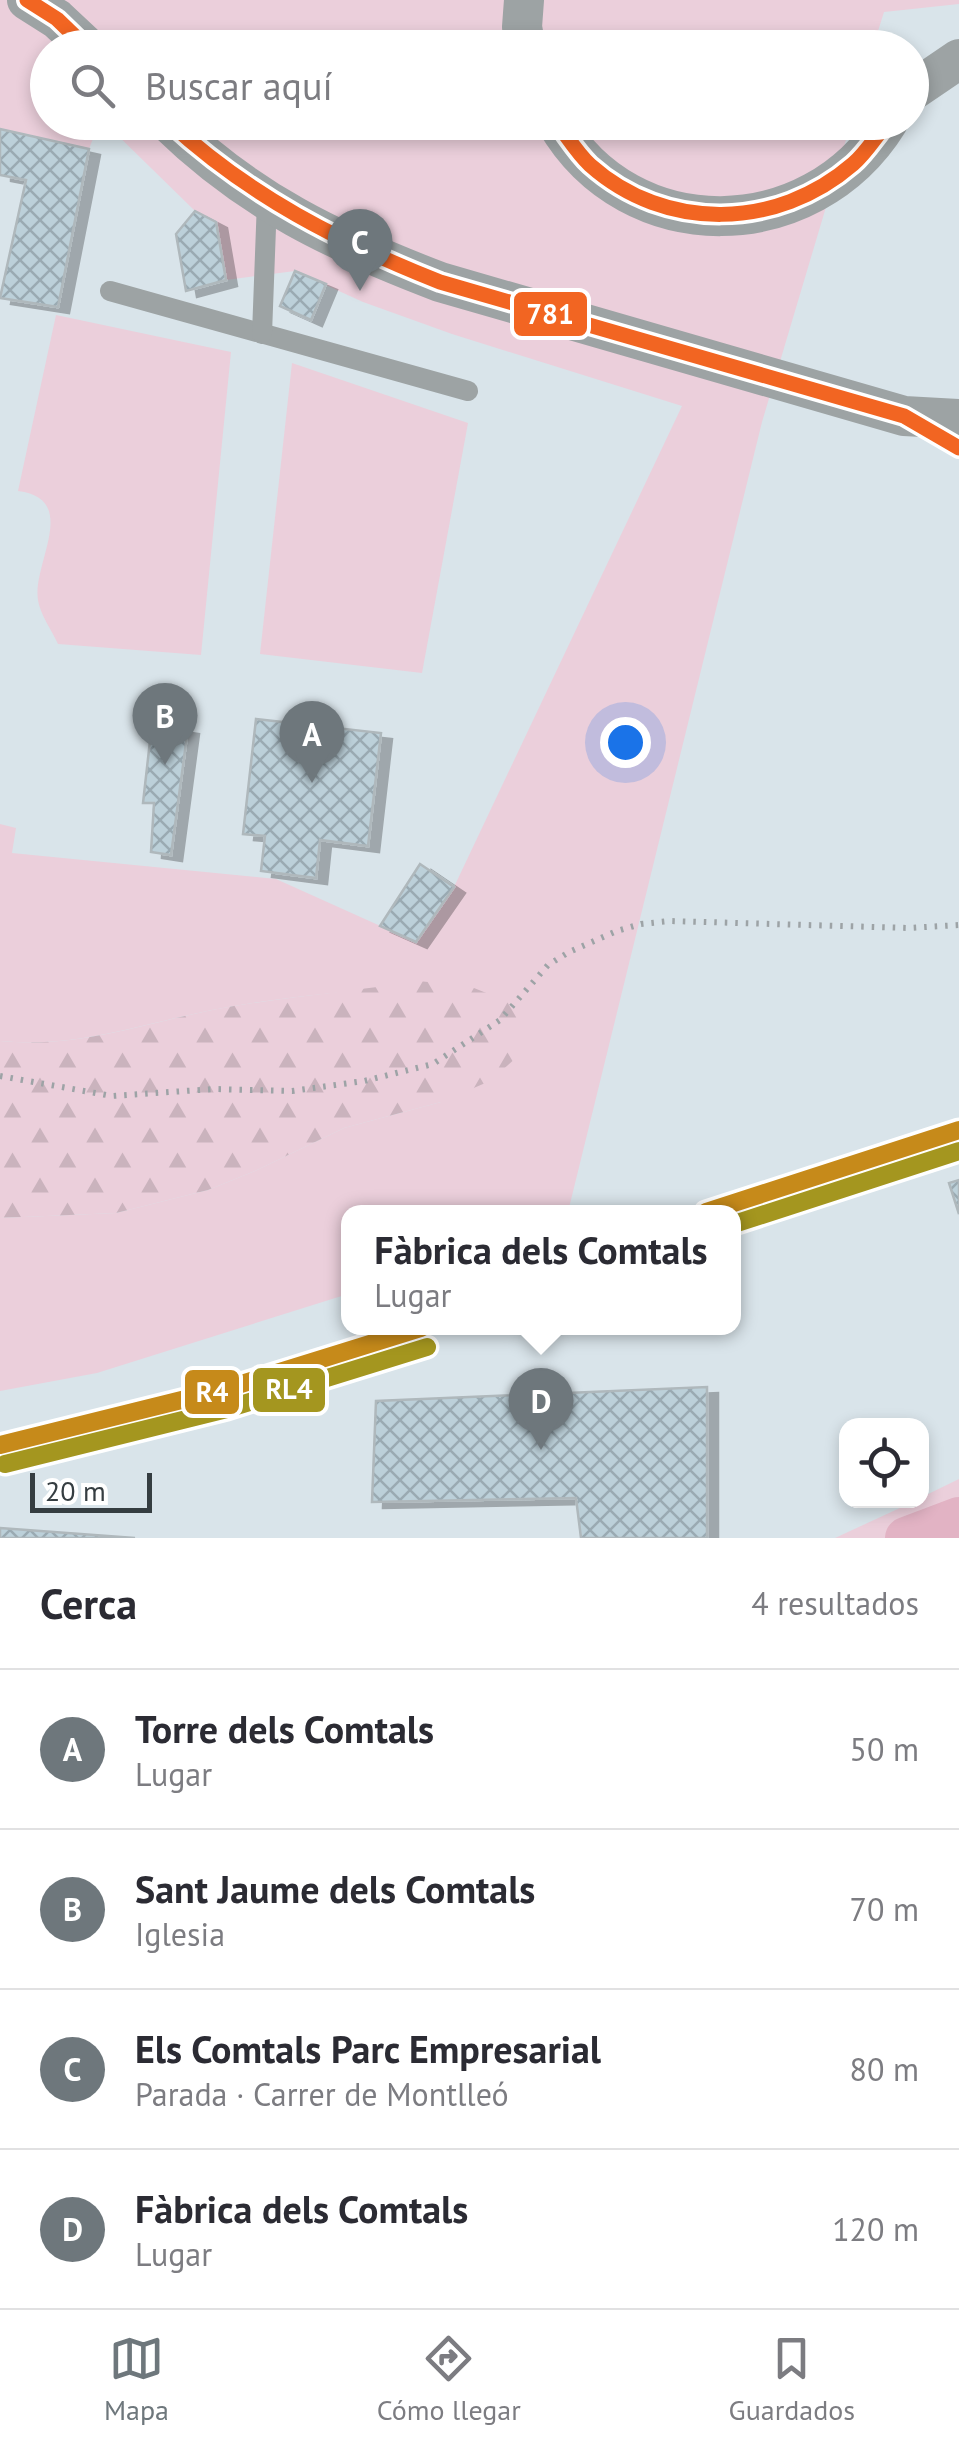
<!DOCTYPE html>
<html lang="es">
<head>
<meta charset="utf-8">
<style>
  body { margin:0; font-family:"PT Sans",sans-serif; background:#f7f7f7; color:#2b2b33 }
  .controls { position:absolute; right:30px; bottom:30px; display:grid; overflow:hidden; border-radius:20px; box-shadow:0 5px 15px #0003 }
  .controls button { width:90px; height:90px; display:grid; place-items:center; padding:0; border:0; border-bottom:2px solid #e1e1e2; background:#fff; color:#2b2b33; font:50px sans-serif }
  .scale { position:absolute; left:30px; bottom:25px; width:122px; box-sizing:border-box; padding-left:10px; border:5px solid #353d41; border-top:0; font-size:28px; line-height:35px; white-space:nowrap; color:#353d41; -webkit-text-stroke:8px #fff; paint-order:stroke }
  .you { position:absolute; left:625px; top:742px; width:35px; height:35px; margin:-25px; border:8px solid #fff; border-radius:50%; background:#1a73e8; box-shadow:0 0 0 15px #1a73e833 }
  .badge { display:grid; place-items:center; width:65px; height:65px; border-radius:50%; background:#6e777c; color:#fff; font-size:32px; font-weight:700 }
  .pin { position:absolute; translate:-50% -82px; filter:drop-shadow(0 2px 5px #0008) }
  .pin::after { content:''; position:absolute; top:52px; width:35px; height:30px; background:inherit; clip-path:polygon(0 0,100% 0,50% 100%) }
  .popup { position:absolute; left:341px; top:1205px; width:400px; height:130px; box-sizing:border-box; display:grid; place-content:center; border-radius:20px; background:#fff; filter:drop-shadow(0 2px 8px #0005); font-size:32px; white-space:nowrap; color:#7c7c81 }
  .popup b { font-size:38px; color:#2b2b33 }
  .popup::after { content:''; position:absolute; left:50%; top:100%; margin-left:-20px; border:20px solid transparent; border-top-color:#fff }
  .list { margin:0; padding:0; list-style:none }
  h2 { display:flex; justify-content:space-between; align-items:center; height:130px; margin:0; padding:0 40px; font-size:42px }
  h2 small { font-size:32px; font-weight:400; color:#7c7c81 }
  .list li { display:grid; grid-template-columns:65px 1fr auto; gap:30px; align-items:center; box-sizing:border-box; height:160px; padding:0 40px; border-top:2px solid #e1e1e2 }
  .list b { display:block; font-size:38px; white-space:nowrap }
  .list p { margin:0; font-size:32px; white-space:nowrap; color:#7c7c81 }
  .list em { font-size:32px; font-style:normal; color:#7c7c81 }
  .icon { flex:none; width:55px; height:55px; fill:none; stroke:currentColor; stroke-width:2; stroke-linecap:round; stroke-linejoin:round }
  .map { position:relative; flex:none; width:959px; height:1538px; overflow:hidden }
  .search { position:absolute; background:#fff; box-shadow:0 5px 15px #0003; left:30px; right:30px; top:30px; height:110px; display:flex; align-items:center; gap:25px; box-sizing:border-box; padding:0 35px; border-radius:55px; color:#7c7c81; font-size:38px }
  .sheet { height:770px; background:#fff }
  nav { display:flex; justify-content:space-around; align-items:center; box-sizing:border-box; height:140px; border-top:2px solid #e1e1e2; background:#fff; font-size:28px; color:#7c7c81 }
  nav a { display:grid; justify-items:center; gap:5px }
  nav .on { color:#6e777c }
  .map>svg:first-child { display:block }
  .green { fill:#ebcfdb }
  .forest { fill:url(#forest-firs) }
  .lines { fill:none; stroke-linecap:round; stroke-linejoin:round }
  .canal { stroke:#e2b3c4; stroke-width:42 }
  .building { fill:url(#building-cross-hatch); stroke:#afb8bc; stroke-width:2.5; filter:url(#shadow) }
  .path { stroke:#9da3a6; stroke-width:6; stroke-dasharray:2.5 8; stroke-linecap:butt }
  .service { stroke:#9da3a4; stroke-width:20 }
  .minor { stroke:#9da3a4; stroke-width:40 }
  .bus-1-casing { stroke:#fff; stroke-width:22 }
  .bus-1 { stroke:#f26522; stroke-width:15 }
  .rail-1-casing { stroke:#fff; stroke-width:25 }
  .rail-2-casing { stroke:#fff; stroke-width:25 }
  .rail-1 { stroke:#c68a1a; stroke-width:18 }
  .rail-2 { stroke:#a4961f; stroke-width:18 }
  .line-badge { stroke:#fff; stroke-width:4 }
  .badge-label { font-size:28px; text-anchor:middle; font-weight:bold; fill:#fff }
</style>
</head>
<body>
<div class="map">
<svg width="959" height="1538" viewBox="0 0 959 1538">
  <defs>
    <pattern id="forest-firs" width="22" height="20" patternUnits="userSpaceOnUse" patternTransform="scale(2.5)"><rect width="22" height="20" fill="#ebcfdb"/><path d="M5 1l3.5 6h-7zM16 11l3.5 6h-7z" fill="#cab3bd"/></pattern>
    <pattern id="building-cross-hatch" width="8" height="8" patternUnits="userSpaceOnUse" patternTransform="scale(2.5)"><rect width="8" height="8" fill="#bcd0d9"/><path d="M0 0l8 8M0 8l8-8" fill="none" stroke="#9aaab2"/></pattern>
    <filter id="shadow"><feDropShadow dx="11" dy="6" stdDeviation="0" flood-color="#0004"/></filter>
  </defs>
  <rect width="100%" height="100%" fill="#d9e4ea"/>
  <g class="green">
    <polygon points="0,0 959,0 959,4 884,12 873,47 48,48 48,122 99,123 89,149 0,129"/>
    <path d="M105 123H851L762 422 568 1212H348V1294L97 1373 0 1391V1218L116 1213 208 1190 255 1171 344 1128 441 1102 356 991C308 995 260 1001 212 1010 137 1025 78 1048 0 1041V824L16 828 12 853 276 879 416 942 454 887 682 406 452 334 363 302 295 271 226 280 216 222 195 211Z"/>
    <path d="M56 315 231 352 201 655 58 644C52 631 40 614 38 600 32 564 81 499 18 491Z"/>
    <polygon points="292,363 468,423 422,673 260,654"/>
    <polygon points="959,1479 959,1538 835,1538 915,1501 922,1500 922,1497"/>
  </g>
  <path class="forest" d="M418 981 469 986 514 1004 526 1049 490 1081 441 1102 344 1128 255 1171 208 1190 116 1213 0 1218V1041C79 1048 138 1025 212 1010 280 997 350 992 418 981Z"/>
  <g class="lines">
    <polyline class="canal" points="906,1538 959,1518"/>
  </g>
  <g class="building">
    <polygon points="0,129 89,149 58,307 0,298 26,180 0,175"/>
    <polygon points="195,211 216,222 226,280 186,291 176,234"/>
    <polygon points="295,271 326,284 311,320 280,306"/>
    <polygon points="256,719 381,733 368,846 320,840 316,878 261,871 265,836 243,834"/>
    <polygon points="152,723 188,728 171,855 151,852 154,803 143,803"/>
    <polygon points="420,864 454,887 416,942 380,926"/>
    <polygon points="959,1180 959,1214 949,1183"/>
    <polygon points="707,1387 707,1538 581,1538 576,1498 372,1502 376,1401"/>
    <polygon points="0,1528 135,1538 0,1538"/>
  </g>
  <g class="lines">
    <g class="path">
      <path d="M363 122C392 148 428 135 460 122"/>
      <polyline points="0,1076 112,1096 214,1089 292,1091 364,1081 433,1064 500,1020 548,965 569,952 617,931 641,924 670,921 909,928 959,925"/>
    </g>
    <g class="service">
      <polyline points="110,291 468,391"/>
      <polyline points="262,334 267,201"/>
    </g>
    <g class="minor">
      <polyline points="27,0 57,19 88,48"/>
      <polyline points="524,0 522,27 526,48"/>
      <polyline points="912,91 959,59"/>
      <path d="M168 122C250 202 335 242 440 282L904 416 959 419"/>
      <path d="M556 122C630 249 811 246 888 122"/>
    </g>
    <g class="bus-1-casing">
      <g id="bus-1">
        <polyline points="27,0 57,19 87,48"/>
        <path d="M169 122C249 196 339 242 440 282L904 416 959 448"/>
        <path d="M556 122C567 136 577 153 590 165 665 232 777 230 853 164 866 153 876 136 888 122"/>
      </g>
    </g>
    <use href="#bus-1" class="bus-1"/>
    <g class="rail-1-casing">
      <g id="rail-1">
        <polyline points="706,1212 959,1130"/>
        <polyline points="0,1445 222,1390 421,1328"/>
      </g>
    </g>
    <g class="rail-2-casing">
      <g id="rail-2">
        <polyline points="734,1224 959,1151"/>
        <polyline points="5,1464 227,1409 427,1347"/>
      </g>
    </g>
    <use href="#rail-1" class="rail-1"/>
    <use href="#rail-2" class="rail-2"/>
  </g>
  <g class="line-badge">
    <rect x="512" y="290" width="77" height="48" rx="10" fill="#f26522"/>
    <rect x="251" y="1366" width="76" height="48" rx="10" fill="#a4961f"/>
    <rect x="183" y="1368" width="58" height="48" rx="10" fill="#c68a1a"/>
  </g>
  <g class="badge-label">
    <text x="550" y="324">781</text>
    <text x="289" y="1399">RL4</text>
    <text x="212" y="1402">R4</text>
  </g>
</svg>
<div class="controls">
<button><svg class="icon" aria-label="locate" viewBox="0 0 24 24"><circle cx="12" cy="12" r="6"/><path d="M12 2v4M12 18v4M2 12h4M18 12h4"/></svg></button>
</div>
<div class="scale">20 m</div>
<div class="you"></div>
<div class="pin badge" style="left:312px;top:783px">A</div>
<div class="pin badge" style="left:165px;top:765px">B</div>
<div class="pin badge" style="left:360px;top:291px">C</div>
<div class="pin badge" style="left:541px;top:1450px">D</div>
<div class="popup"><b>Fàbrica dels Comtals</b>Lugar</div>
<div class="search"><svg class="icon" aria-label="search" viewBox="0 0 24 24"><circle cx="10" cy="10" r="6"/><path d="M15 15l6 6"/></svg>Buscar aquí</div>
</div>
<section class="sheet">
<h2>Cerca<small>4 resultados</small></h2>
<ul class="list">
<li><span class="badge">A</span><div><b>Torre dels Comtals</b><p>Lugar</p></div><em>50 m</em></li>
<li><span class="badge">B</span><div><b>Sant Jaume dels Comtals</b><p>Iglesia</p></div><em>70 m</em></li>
<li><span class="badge">C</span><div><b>Els Comtals Parc Empresarial</b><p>Parada · Carrer de Montlleó</p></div><em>80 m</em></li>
<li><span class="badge">D</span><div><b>Fàbrica dels Comtals</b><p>Lugar</p></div><em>120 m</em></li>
</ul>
</section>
<nav>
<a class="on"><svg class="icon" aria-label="map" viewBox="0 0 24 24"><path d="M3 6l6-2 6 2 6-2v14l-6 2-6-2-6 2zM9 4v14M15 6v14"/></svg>Mapa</a>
<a><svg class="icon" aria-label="directions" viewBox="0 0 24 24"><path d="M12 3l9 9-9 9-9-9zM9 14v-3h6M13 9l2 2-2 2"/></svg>Cómo llegar</a>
<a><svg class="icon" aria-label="saved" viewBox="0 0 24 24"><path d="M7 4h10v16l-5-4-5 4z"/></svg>Guardados</a>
</nav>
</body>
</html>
